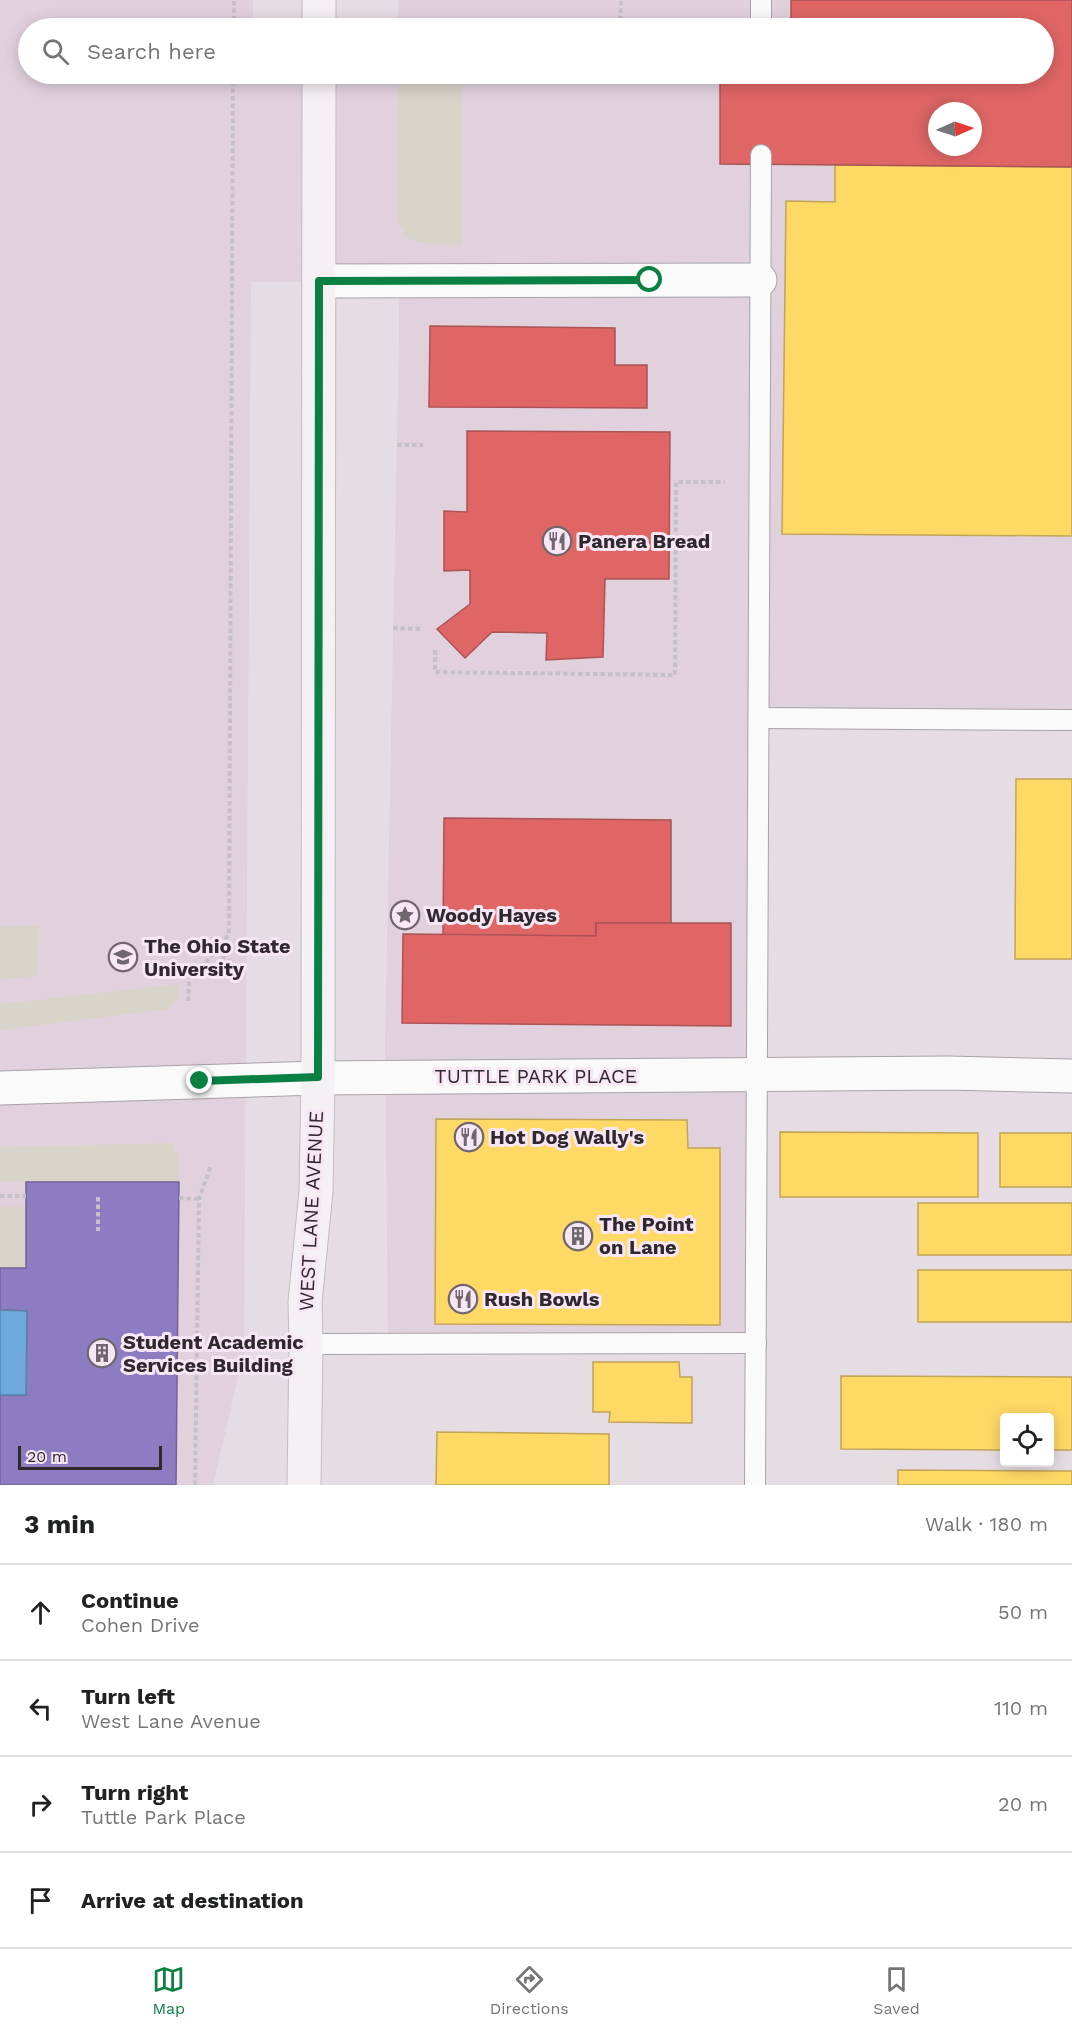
<!DOCTYPE html>
<html lang="en">
<head>
<meta charset="utf-8">
<style>
  body { margin:0; font-family:"Work Sans",sans-serif; background:#f6f6f6; color:#202124 }
  .controls { position:absolute; right:18px; bottom:18px; display:grid; overflow:hidden; border-radius:6px; box-shadow:0 3px 15px #0003 }
  .controls button { width:54px; height:54px; display:grid; place-items:center; padding:0; border:0; border-bottom:2px solid #e0e0e0; background:#fff; color:#202124; font:30px sans-serif }
  .compass { position:absolute; left:928px; top:102px; width:54px; height:54px; border-radius:50%; background:#fff; box-shadow:0 3px 15px #0003; rotate:87deg }
  .scale { position:absolute; left:18px; bottom:15px; width:144px; box-sizing:border-box; padding-left:6px; border:3px solid #2f282d; border-top:0; font-size:16px; line-height:21px; white-space:nowrap; color:#2f282d; -webkit-text-stroke:4px #f7e7f4; paint-order:stroke }
  .stop { position:absolute; width:18px; height:18px; margin:-14px; border:4px solid #0b8043; border-radius:50%; background:#fff }
  .stop.end { background:#0b8043; border-color:#fff; box-shadow:0 2px 6px #0008 }
  .list { margin:0; padding:0; list-style:none }
  h2 { display:flex; justify-content:space-between; align-items:center; height:78px; margin:0; padding:0 24px; font-size:26px }
  h2 small { font-size:20px; font-weight:400; color:#757577 }
  .list li { display:grid; grid-template-columns:39px 1fr auto; gap:18px; align-items:center; box-sizing:border-box; height:96px; padding:0 24px; border-top:2px solid #e0e0e0 }
  .list b { display:block; font-size:22px; white-space:nowrap }
  .list p { margin:0; font-size:20px; white-space:nowrap; color:#757577 }
  .list em { font-size:20px; font-style:normal; color:#757577 }
  .icon { flex:none; width:33px; height:33px; fill:none; stroke:currentColor; stroke-width:2; stroke-linecap:round; stroke-linejoin:round }
  .map { position:relative; flex:none; width:1072px; height:1485px; overflow:hidden }
  .search { position:absolute; background:#fff; box-shadow:0 3px 15px #0003; left:18px; right:18px; top:18px; height:66px; display:flex; align-items:center; gap:15px; box-sizing:border-box; padding:0 21px; border-radius:33px; color:#757577; font-size:22px }
  .sheet { height:462px; background:#fff }
  nav { display:flex; justify-content:space-around; align-items:center; box-sizing:border-box; height:84px; border-top:2px solid #e0e0e0; background:#fff; font-size:16px; color:#757577 }
  nav a { display:grid; justify-items:center; gap:3px }
  nav .on { color:#0b8043 }
  .map>svg:first-child { display:block }
  .built { fill:#e1d1dd; fill-rule:evenodd }
  .green { fill:#d9d4ca }
  .homes { fill:#ffd966; stroke:#c1a455; stroke-width:1.5 }
  .shops { fill:#e06666; stroke:#ab5355; stroke-width:1.5; fill-rule:evenodd }
  .offices { fill:#8e7cc3; stroke:#726396; stroke-width:1.5 }
  .schools { fill:#6fa8dc; stroke:#5c82a8; stroke-width:1.5 }
  .lines { fill:none; stroke-linecap:round; stroke-linejoin:round }
  .service-casing { stroke:#a8a2a6; stroke-width:22 }
  .minor-casing { stroke:#a8a2a6; stroke-width:35 }
  .tertiary-casing { stroke:#a8a2a6; stroke-width:35 }
  .primary-casing { stroke:#c1bcc0; stroke-width:35 }
  .path { stroke:#c4c1c4; stroke-width:4; stroke-dasharray:4.5 3; stroke-linecap:butt }
  .service { stroke:#fbfafb; stroke-width:20 }
  .minor { stroke:#fbfafb; stroke-width:33 }
  .tertiary { stroke:#fbfafb; stroke-width:33 }
  .primary { stroke:#f5f0f4; stroke-width:33 }
  .route { stroke:#0b8043; stroke-width:8 }
  .labels { text-anchor:middle; stroke-width:6; stroke-linejoin:round; paint-order:stroke }
  .poi-label { font-size:20px; font-weight:bold; fill:#2f282d; stroke:#f7e7f4; text-anchor:start }
  .street-label { font-size:20px; fill:#2f282d; stroke:#f7e7f4 }
</style>
</head>
<body>
<div class="map">
<svg width="1072" height="1485" viewBox="0 0 1072 1485">
  <rect width="100%" height="100%" fill="#e6dde4"/>
  <path class="built" d="M0 0H253V24L398 23V0H1072V720L759 718 756 1343 388 1344 385 1042 399 336V281L251 282 244 1352 213 1485H0ZM28 28H1044V74H28ZM937 111H973V147H937Z"/>
  <g class="green">
    <polygon points="398,23 462,24 462,28 398,28"/>
    <polygon points="398,74 462,74 462,244 429,244 409,240 397,221"/>
    <polygon points="0,926 39,926 38,976 0,980"/>
    <polygon points="179,984 179,996 170,1009 0,1030 0,1004"/>
    <polygon points="172,1143 179,1157 179,1182 0,1182 0,1147"/>
    <rect x="0" y="1207" width="26" height="61"/>
  </g>
  <g class="homes">
    <polygon points="835,165 1072,167 1072,536 782,534 786,201 835,202"/>
    <polygon points="1016,779 1072,779 1072,959 1015,959"/>
    <polygon points="436,1119 687,1120 688,1148 720,1148 720,1325 435,1324"/>
    <polygon points="780,1132 978,1133 978,1197 780,1197"/>
    <rect x="1000" y="1133" width="72" height="54"/>
    <rect x="918" y="1203" width="154" height="52"/>
    <rect x="918" y="1270" width="154" height="52"/>
    <polygon points="593,1362 679,1362 680,1377 692,1377 692,1423 609,1422 610,1412 593,1412"/>
    <polygon points="841,1376 1072,1377 1072,1450 1050,1450 1050,1418 1004,1418 1004,1450 841,1449"/>
    <polygon points="437,1432 609,1434 609,1485 436,1485"/>
    <polygon points="898,1470 1072,1471 1072,1485 898,1485"/>
  </g>
  <g class="shops">
    <path d="M791 0H1072V167L720 164V75L1044 74V28H791ZM937 111H973V147H937Z"/>
    <polygon points="430,326 615,328 615,365 647,365 647,408 429,407"/>
    <polygon points="467,431 670,432 669,579 605,579 603,657 546,660 547,633 492,632 465,658 437,629 470,604 470,570 444,571 444,511 467,512"/>
    <polygon points="444,818 671,820 671,923 596,923 596,936 443,935"/>
    <polygon points="596,923 731,923 731,1026 402,1023 403,934 596,936"/>
  </g>
  <polygon class="offices" points="26,1182 179,1182 176,1485 0,1485 0,1395 26,1395 27,1311 0,1310 0,1268 26,1268"/>
  <polygon class="schools" points="0,1310 27,1311 26,1395 0,1395"/>
  <g class="lines">
    <g class="service-casing">
      <g id="service">
        <polyline points="761,28 761,0"/>
        <polyline points="759,718 1072,720"/>
        <polyline points="306,1344 756,1343"/>
        <polyline points="755,1485 761,155"/>
      </g>
    </g>
    <g class="minor-casing">
      <g id="minor">
        <polyline points="319,281 760,280"/>
        <polyline points="318,1078 948,1073 1072,1076"/>
      </g>
    </g>
    <g class="tertiary-casing">
      <polyline id="tertiary" points="0,1088 318,1078"/>
    </g>
    <g class="primary-casing">
      <g id="primary">
        <polyline points="319,28 319,0"/>
        <polyline points="304,1485 306,1344 305,1302 316,1191 318,1078 319,74"/>
      </g>
    </g>
    <g class="path">
      <polyline points="234,28 234,0"/>
      <polyline points="620,28 621,0"/>
      <polyline points="397,445 423,445"/>
      <polyline points="393,628 421,629"/>
      <polyline points="435,650 435,672 675,675 676,482 725,482"/>
      <polyline points="215,952 235,965"/>
      <polyline points="177,967 205,964 229,934 233,74"/>
      <polyline points="188,1001 190,966"/>
      <polyline points="0,1196 26,1196"/>
      <polyline points="98,1197 98,1231"/>
      <polyline points="179,1198 199,1199"/>
      <polyline points="195,1485 199,1199 211,1165"/>
    </g>
    <use href="#service" class="service"/>
    <use href="#minor" class="minor"/>
    <use href="#tertiary" class="tertiary"/>
    <use href="#primary" class="primary"/>
  </g>
  <g class="lines">
    <polyline class="route" points="200,1081 318,1077 319,281 650,280"/>
  </g>
  <defs>
    <g id="restaurant-ring" transform="scale(1.5)"><circle r="9.5" fill="#f7e7f4" stroke="#6f676d" stroke-width="1.5"/><path d="M-5-6h1v4h1v-4h1v4h1v-4h1v5L-1.5 .5V6h-2V.5L-5-1ZM5-6V6H3V1.5H1.5Q1.5-4 5-6Z" fill="#6f676d"/></g>
    <g id="sight-ring" transform="scale(1.5)"><circle r="9.5" fill="#f7e7f4" stroke="#6f676d" stroke-width="1.5"/><path d="M0-6L1.8-2.2L6-1.7L2.9 1.2L3.7 5.4L0 3.3L-3.7 5.4L-2.9 1.2L-6-1.7L-1.8-2.2Z" fill="#6f676d"/></g>
    <g id="university-ring" transform="scale(1.5)"><circle r="9.5" fill="#f7e7f4" stroke="#6f676d" stroke-width="1.5"/><path d="M0-5L7-2L0 1L-7-2ZM-4 1L0 2.5L4 1V4Q0 6-4 4Z" fill="#6f676d"/></g>
    <g id="building-ring" transform="scale(1.5)"><circle r="9.5" fill="#f7e7f4" stroke="#6f676d" stroke-width="1.5"/><path d="M-4-6H4V6H1V3H-1V6H-4ZM-2.5-4.3h1.7v1.8h-1.7ZM.8-4.3h1.7v1.8H.8ZM-2.5-1h1.7V.8h-1.7ZM.8-1h1.7V.8H.8Z" fill="#6f676d"/></g>
  </defs>
  <g fill-rule="evenodd">
    <use href="#restaurant-ring" x="557" y="541"/>
    <use href="#sight-ring" x="405" y="915"/>
    <use href="#university-ring" x="123" y="957"/>
    <use href="#restaurant-ring" x="469" y="1137"/>
    <use href="#building-ring" x="578" y="1236"/>
    <use href="#restaurant-ring" x="463" y="1299"/>
    <use href="#building-ring" x="102" y="1353"/>
  </g>
  <g class="labels">
    <g class="poi-label">
      <text x="578" y="548">Panera Bread</text>
      <text x="426" y="922">Woody Hayes</text>
      <text x="144" y="953">The Ohio State<tspan x="144" dy="23">University</tspan></text>
      <text x="490" y="1144">Hot Dog Wally's</text>
      <text x="599" y="1231">The Point<tspan x="599" dy="23">on Lane</tspan></text>
      <text x="484" y="1306">Rush Bowls</text>
      <text x="123" y="1349">Student Academic<tspan x="123" dy="23">Services Building</tspan></text>
    </g>
    <g class="street-label">
      <text x="536" y="1083">TUTTLE PARK PLACE</text>
      <text transform="translate(311 1211) rotate(-87)" y="7">WEST LANE AVENUE</text>
    </g>
  </g>
</svg>
<div class="controls">
<button><svg class="icon" aria-label="locate" viewBox="0 0 24 24"><circle cx="12" cy="12" r="6"/><path d="M12 2v4M12 18v4M2 12h4M18 12h4"/></svg></button>
</div>
<svg class="compass" viewBox="-18 -18 36 36"><path d="M0-13l5 13h-10z" fill="#e53935"/><path d="M0 13l5-13h-10z" fill="#757577"/></svg>
<div class="scale">20 m</div>
<div class="stop" style="left:650px;top:280px"></div>
<div class="stop end" style="left:200px;top:1081px"></div>
<div class="search"><svg class="icon" aria-label="search" viewBox="0 0 24 24"><circle cx="10" cy="10" r="6"/><path d="M15 15l6 6"/></svg>Search here</div>
</div>
<section class="sheet">
<h2>3 min<small>Walk · 180 m</small></h2>
<ul class="list">
<li><svg class="icon" aria-label="ahead" viewBox="0 0 24 24"><path d="M12 20V5M6 11l6-6 6 6"/></svg><div><b>Continue</b><p>Cohen Drive</p></div><em>50 m</em></li>
<li><svg class="icon" aria-label="left" viewBox="0 0 24 24"><path d="M17 20v-9H6M10 6l-5 5 5 5"/></svg><div><b>Turn left</b><p>West Lane Avenue</p></div><em>110 m</em></li>
<li><svg class="icon" aria-label="right" viewBox="0 0 24 24"><path d="M7 20v-9h11M14 6l5 5-5 5"/></svg><div><b>Turn right</b><p>Tuttle Park Place</p></div><em>20 m</em></li>
<li><svg class="icon" aria-label="arrive" viewBox="0 0 24 24"><path d="M6 21V4h12l-3 4 3 4H6"/></svg><div><b>Arrive at destination</b></div></li>
</ul>
</section>
<nav>
<a class="on"><svg class="icon" aria-label="map" viewBox="0 0 24 24"><path d="M3 6l6-2 6 2 6-2v14l-6 2-6-2-6 2zM9 4v14M15 6v14"/></svg>Map</a>
<a><svg class="icon" aria-label="directions" viewBox="0 0 24 24"><path d="M12 3l9 9-9 9-9-9zM9 14v-3h6M13 9l2 2-2 2"/></svg>Directions</a>
<a><svg class="icon" aria-label="saved" viewBox="0 0 24 24"><path d="M7 4h10v16l-5-4-5 4z"/></svg>Saved</a>
</nav>
</body>
</html>
